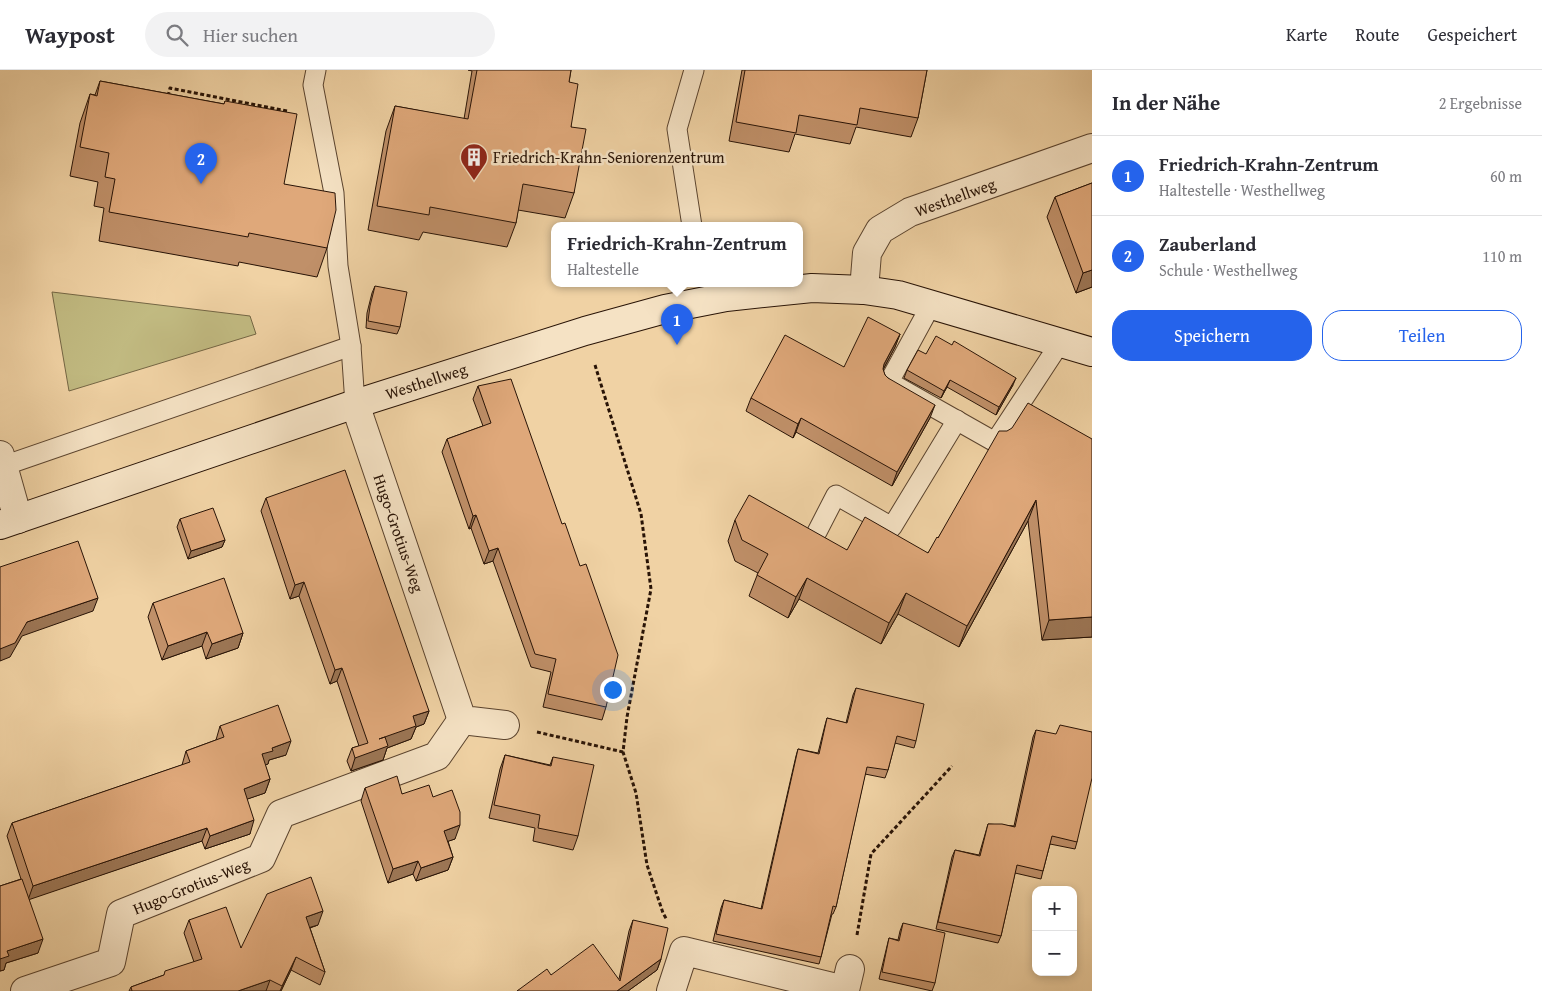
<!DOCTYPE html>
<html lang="de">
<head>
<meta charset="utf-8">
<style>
  body { margin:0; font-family:"Gentium Book Plus",serif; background:#f2f2f3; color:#2b2b33 }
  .controls { position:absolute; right:15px; bottom:15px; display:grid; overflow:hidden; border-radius:10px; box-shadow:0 2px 8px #0003 }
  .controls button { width:45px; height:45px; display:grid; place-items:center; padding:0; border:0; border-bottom:1px solid #e1e1e2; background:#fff; color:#2b2b33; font:25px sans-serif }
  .you { position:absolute; left:612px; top:619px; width:18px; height:18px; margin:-12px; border:4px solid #fff; border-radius:50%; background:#1a73e8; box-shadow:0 0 0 8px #1a73e833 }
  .badge { display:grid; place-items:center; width:32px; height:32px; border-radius:50%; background:#2563eb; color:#fff; font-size:16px; font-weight:700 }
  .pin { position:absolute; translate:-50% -41px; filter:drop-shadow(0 1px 2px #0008) }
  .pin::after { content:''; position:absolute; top:26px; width:18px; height:15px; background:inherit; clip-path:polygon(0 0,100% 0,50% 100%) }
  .popup { position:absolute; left:551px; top:152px; width:252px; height:65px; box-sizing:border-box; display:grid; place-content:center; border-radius:10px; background:#fff; filter:drop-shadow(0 1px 4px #0005); font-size:16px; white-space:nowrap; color:#7c7c81 }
  .popup b { font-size:19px; color:#2b2b33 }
  .popup::after { content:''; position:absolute; left:50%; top:100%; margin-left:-10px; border:10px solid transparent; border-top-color:#fff }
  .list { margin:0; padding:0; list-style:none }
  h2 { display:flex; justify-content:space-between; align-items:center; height:65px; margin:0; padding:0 20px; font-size:21px }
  h2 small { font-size:16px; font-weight:400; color:#7c7c81 }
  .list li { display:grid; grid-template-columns:32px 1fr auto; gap:15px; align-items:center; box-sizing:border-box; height:80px; padding:0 20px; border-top:1px solid #e1e1e2 }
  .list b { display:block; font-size:19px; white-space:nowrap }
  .list p { margin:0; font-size:16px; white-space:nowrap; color:#7c7c81 }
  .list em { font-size:16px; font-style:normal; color:#7c7c81 }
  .actions { display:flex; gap:10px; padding:15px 20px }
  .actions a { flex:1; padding:11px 0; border:1px solid #2563eb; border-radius:20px; text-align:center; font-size:18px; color:#2563eb }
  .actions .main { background:#2563eb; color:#fff }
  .icon { flex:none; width:28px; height:28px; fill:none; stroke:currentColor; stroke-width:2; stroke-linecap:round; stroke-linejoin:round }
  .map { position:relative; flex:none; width:1092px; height:921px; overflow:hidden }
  header { display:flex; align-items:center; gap:30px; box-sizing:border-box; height:70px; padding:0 25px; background:#fff; border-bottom:1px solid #e1e1e2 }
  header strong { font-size:24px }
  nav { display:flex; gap:28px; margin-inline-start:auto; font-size:18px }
  .search { width:350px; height:45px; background:#f2f2f3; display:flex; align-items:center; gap:12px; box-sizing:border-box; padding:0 18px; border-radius:28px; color:#7c7c81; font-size:19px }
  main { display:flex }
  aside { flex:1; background:#fff }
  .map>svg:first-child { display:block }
  .green { fill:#c1ba81; stroke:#746644 }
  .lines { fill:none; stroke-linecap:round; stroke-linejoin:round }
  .lane-casing { stroke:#5a432e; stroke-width:21 }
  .street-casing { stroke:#5a432e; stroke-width:30 }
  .secondary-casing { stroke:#281306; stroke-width:30 }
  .path { stroke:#281306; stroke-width:3; stroke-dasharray:4 2.5; stroke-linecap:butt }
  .lane { stroke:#f5e2c4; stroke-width:19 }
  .street { stroke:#f5e2c4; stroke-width:28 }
  .secondary { stroke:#f5e2c4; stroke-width:28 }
  .wall { fill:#c09069; stroke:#281306 }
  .shaded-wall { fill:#9c7655; stroke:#281306 }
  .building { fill:#dfa87a; stroke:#281306 }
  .labels { text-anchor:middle; stroke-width:5; stroke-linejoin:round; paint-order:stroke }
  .poi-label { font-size:16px; fill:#281306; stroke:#f5e2c4; text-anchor:start }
  .street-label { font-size:16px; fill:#281306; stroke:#f5e2c4 }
</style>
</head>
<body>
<header>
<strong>Waypost</strong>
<div class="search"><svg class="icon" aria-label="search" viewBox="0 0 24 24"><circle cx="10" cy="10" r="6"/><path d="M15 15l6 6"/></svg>Hier suchen</div>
<nav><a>Karte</a><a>Route</a><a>Gespeichert</a></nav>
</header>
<main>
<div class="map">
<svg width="1092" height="921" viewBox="0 0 1092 921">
  <rect width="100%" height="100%" fill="#f0d2a4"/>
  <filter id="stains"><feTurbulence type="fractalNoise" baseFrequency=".004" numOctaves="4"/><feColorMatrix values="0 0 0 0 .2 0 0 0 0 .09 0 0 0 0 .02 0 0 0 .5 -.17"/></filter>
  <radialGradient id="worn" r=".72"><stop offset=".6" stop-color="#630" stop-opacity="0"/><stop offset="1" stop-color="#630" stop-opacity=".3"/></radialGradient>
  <polygon class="green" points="52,222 250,246 256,264 69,321"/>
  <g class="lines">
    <g class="lane-casing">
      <g id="lane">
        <polyline points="316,0 313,15 334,123 338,196 351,276 355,334"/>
        <polyline points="692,156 677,59 694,0"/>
        <polyline points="931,235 889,312 995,372 1060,273"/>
        <polyline points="3,396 351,276"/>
        <polyline points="817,462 836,425 892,457 957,350"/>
      </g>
    </g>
    <g class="street-casing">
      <g id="street">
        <polyline points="864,220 867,183 880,160 910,142 1092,78"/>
        <polyline points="355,334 462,650 505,655"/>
        <polyline points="0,385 18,449"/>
        <polyline points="25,921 111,892 121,844 261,788 281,744 437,686 462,650"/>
        <polyline points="671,921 684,881 845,920 850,899"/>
      </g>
    </g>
    <g class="secondary-casing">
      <polyline id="secondary" points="0,455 355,334 585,261 665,239 726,227 812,218 864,220 898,225 1092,282"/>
    </g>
    <g class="path">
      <polyline points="168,26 170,18 287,41"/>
      <polyline points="595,295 641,444 651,519 627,647 623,682 636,723 647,795 663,843 667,850"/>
      <polyline points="537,662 623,682"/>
      <polyline points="857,865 871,784 952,696"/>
    </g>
    <use href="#lane" class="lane"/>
    <use href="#street" class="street"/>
    <use href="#secondary" class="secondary"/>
  </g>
  <g class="wall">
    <polygon points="468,0 571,0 569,12 574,123 565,148 518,140 516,153 507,177 423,162 419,170 368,160 386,61 395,36 464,49 472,1"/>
    <polygon points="742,0 927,0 918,48 911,67 856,57 850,74 795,64 789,82 729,71"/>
    <polygon points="100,11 224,34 225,31 284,114 327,178 317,207 239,192 238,196 99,171 104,138 94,136 98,112 70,106 80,53 90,24 95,25"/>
    <polygon points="1092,113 1092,217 1076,223 1047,147 1055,127"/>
    <polygon points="375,216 400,257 397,264 366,258 367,243 372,223"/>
    <polygon points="900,264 895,277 883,300 885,305 930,348 892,416 796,362 793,368 746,341 751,328 844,297"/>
    <polygon points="926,284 1013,315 996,345 947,317 941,328 904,308 907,300"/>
    <polygon points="478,316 606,637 602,650 543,637 551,602 531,597 493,491 484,494 471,458 469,459 442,382 447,369 483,356 473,329"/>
    <polygon points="1007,361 1092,567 1042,570 1028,451 959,577 898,544 881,574 799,529 788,548 749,526 758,503 735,491 728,471 735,450 847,480 928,483 938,468"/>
    <polygon points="266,428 429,641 424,654 416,657 411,669 387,678 383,690 351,701 347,691 352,678 359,676 337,611 330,614 299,526 290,529 261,441"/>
    <polygon points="180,449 225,470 222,477 188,489 177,457"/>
    <polygon points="153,533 243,563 238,578 206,589 202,576 162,590 148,547"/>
    <polygon points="856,618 916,671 914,678 895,673 888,700 885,708 865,704 836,837 833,844 832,844 821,887 819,894 713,871 721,838 724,830 761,839 796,686 798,679 818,683 825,655 827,648 846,653 853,625"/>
    <polygon points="220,656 286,685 269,690 268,694 265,695 270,709 265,723 247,729 250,764 205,779 202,771 29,829 38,883 6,893 4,900 0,901 0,816 21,809 7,766 12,753 182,695 186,681 216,670"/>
    <polygon points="1036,660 1077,772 1075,779 1050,774 1043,801 1041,809 1015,803 1001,866 998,873 936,859 952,787 955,780 979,785 986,761 988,754 1014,756 1033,667"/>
    <polygon points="505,685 550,695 553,687 578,766 573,780 533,771 535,758 489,748 500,699"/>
    <polygon points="365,718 402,724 433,727 455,769 448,771 453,787 448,800 416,811 413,804 388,813 361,731"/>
    <polygon points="189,850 241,878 318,855 310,858 325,902 320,915 291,900 281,921 129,921 131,917 164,905 194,892 184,863"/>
    <polygon points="633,850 661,889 657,900 628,921 517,921 551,905 619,909 629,861"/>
    <polygon points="903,853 935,913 932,921 879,909 887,876 889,868 898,870 900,861"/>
  </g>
  <g class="shaded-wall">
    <polygon points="1092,200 1092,217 1076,223 1083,203"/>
    <polygon points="900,264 895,277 879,307 884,294"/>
    <polygon points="1016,308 1013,315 996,345 999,337"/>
    <polygon points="950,310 947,317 941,328 944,321"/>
    <polygon points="935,335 930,348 892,416 897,402"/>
    <polygon points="801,348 796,362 793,368 798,354"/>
    <polygon points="1036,430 1028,451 959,577 967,556"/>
    <polygon points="476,445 471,458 469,459 473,446"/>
    <polygon points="225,470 222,477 188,489 191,481"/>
    <polygon points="498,478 493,491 484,494 489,481"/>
    <polygon points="807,508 799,529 788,548 796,527"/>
    <polygon points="304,512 299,526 290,529 295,515"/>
    <polygon points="906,523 898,544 881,574 889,553"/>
    <polygon points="98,528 93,541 22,566 10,587 0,591 0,579 27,552"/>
    <polygon points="1092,547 1092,567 1042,570 1049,550"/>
    <polygon points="207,562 202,576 162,590 168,576"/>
    <polygon points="243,563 238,578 206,589 212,574"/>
    <polygon points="342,598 337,611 330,614 335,600"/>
    <polygon points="429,641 424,654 416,657 411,669 387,678 383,690 351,701 355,688 379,669 413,646"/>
    <polygon points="291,671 286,685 269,690 268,694 257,698 262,684 272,678"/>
    <polygon points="270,709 265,723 239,732 244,719"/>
    <polygon points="254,750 250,764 205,779 210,766"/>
    <polygon points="460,755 455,769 440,774 444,761"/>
    <polygon points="207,758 202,771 28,830 33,816"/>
    <polygon points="453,787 448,800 416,811 421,798"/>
    <polygon points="418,791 413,804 388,813 393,799"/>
    <polygon points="323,841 318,855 301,860 306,847"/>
    <polygon points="43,869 38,883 6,893 4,900 0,901 0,889 7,881"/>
    <polygon points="296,887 291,900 281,921 280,921"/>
    <polygon points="661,889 657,900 628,921 617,921"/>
    <polygon points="270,910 266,921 238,921"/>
  </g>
  <g class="building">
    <polygon points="477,0 571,0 569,12 578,14 571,57 586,59 574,123 523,114 516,153 430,137 429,145 377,136 395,36 468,49"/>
    <polygon points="745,0 927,0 918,48 860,38 857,55 799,45 796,63 736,52"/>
    <polygon points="100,11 224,34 225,31 297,44 284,114 335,123 336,140 327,178 249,163 248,167 109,142 115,109 105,107 109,83 80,77 90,24 97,26"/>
    <polygon points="1092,113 1092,200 1083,203 1055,127"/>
    <polygon points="375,216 407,222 400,257 368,251 370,236"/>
    <polygon points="868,247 900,264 884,294 883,299 885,305 888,308 935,335 897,402 801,348 798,354 751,328 785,265 844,297"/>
    <polygon points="936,266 952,275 954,271 1016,308 999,337 950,310 944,321 907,300 918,280 926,284"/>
    <polygon points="511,309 562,454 565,453 580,496 586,494 618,585 606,637 548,624 556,589 535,584 498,478 489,481 476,445 473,446 447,369 491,353 478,316"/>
    <polygon points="1028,333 1092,369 1092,547 1049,550 1036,430 967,556 906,523 889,553 807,508 796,527 757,505 768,484 742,470 735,450 749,425 847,480 865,447 928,483 937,467 938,468 999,361 1007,361 1012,358"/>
    <polygon points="345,400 429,641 413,646 416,656 379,669 385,667 388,676 355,688 352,678 368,673 342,598 335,600 304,512 295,515 266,428"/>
    <polygon points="213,438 225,470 191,481 180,449"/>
    <polygon points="78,471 98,528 27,552 15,573 0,579 0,497"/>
    <polygon points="224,508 243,563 212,574 207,562 168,576 153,533"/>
    <polygon points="856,618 924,634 916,671 897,666 888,700 867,697 836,837 833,836 821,887 716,864 724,830 762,839 798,679 819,684 827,648 847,653"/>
    <polygon points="278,635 291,671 272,678 273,681 262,684 270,709 244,719 254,750 210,766 207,758 33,816 12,753 190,692 186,681 224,667 220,656"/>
    <polygon points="1060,655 1092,662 1092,708 1077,772 1052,766 1043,801 1017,795 1001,866 938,852 955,780 980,786 988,754 1002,754 1015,757 1036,660 1056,664"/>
    <polygon points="505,685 551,696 553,687 594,695 578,766 538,758 540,745 494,735"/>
    <polygon points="397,706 402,724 429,715 433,727 452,720 460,742 460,755 444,761 453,787 421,798 418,791 393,799 365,718"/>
    <polygon points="311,807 323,841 306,847 325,902 296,887 282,916 270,910 238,921 132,921 131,917 164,905 165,901 202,889 189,850 226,837 241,878 267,824"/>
    <polygon points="22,809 43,869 7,881 9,886 0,889 0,816"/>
    <polygon points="633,850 668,858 661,889 617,921 517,921 547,899 551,905 593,874 620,911"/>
    <polygon points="903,853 945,863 935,913 882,902 889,868 899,871"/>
  </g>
  <defs>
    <g id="building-pin" transform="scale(1.4375)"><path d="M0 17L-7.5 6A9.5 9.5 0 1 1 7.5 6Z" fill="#8f2418" stroke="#f5e2c4"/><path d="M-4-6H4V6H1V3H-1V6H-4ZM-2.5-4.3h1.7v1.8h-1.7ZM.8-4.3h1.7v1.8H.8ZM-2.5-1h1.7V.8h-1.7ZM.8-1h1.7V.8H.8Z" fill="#fff"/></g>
  </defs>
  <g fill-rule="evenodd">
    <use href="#building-pin" x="474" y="87"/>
  </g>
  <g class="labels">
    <g class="poi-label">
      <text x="493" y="93">Friedrich-Krahn-Seniorenzentrum</text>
    </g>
    <g class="street-label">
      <text transform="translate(955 127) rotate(-20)" y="6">Westhellweg</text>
      <text transform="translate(426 311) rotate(-18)" y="6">Westhellweg</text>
      <text transform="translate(399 463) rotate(71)" y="6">Hugo-Grotius-Weg</text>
      <text transform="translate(191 816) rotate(-22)" y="6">Hugo-Grotius-Weg</text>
    </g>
  </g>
  <rect width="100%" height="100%" filter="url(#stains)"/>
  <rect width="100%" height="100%" fill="url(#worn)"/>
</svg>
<div class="controls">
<button>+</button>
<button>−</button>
</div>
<div class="you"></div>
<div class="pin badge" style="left:677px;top:275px">1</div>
<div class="popup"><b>Friedrich-Krahn-Zentrum</b>Haltestelle</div>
<div class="pin badge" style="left:201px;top:114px">2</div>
</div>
<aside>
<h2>In der Nähe<small>2 Ergebnisse</small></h2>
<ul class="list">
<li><span class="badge">1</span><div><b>Friedrich-Krahn-Zentrum</b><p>Haltestelle · Westhellweg</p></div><em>60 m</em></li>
<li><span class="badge">2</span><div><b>Zauberland</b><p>Schule · Westhellweg</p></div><em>110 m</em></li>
</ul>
<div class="actions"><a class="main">Speichern</a><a>Teilen</a></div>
</aside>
</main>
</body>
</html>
